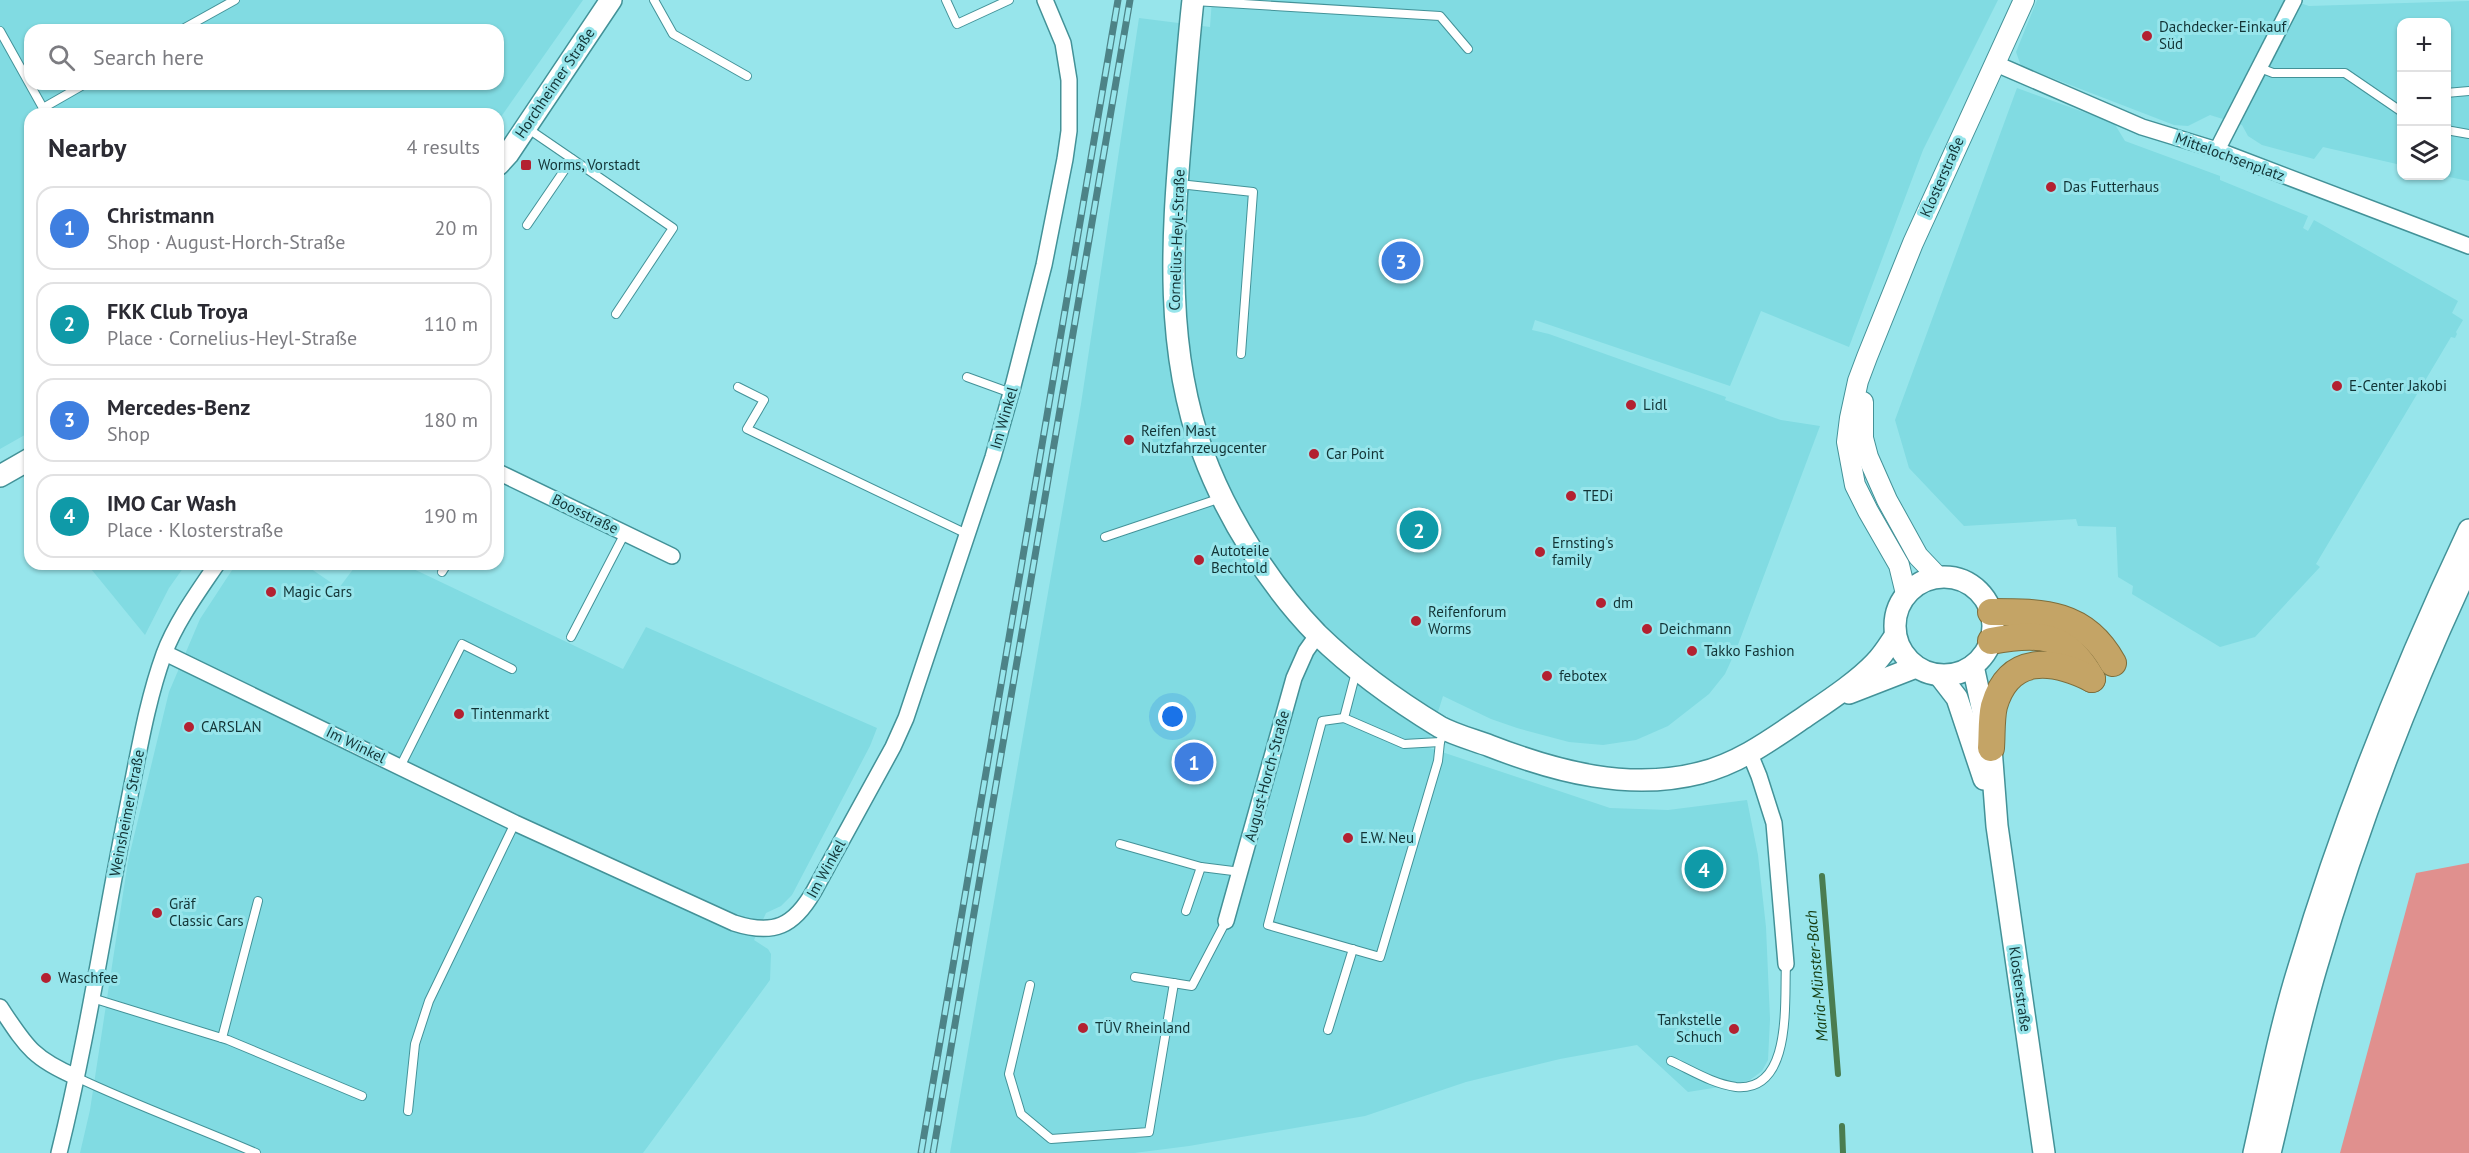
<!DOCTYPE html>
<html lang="en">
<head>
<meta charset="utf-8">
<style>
  body { margin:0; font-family:"PT Sans",sans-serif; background:#f7f7f7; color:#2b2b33 }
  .controls { position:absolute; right:18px; top:18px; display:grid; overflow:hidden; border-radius:12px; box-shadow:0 2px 4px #0004 }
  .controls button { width:54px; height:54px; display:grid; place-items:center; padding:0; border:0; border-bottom:2px solid #e1e1e2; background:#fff; color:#2b2b33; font:30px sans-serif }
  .you { position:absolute; left:1173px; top:717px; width:21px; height:21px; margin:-15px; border:4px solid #fff; border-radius:50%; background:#1a73e8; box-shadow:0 0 0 9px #1a73e833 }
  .badge { display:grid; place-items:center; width:39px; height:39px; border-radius:50%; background:#111827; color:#fff; font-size:20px; font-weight:700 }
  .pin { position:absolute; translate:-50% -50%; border:3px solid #fff; box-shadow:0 2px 6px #0006 }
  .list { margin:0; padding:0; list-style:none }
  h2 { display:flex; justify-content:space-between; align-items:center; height:78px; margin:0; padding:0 24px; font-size:26px }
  h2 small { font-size:20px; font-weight:400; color:#7c7c81 }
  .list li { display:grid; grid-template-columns:39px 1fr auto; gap:18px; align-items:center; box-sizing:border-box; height:84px; margin:0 12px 12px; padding:0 12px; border:2px solid #e1e1e2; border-radius:18px }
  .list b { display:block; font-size:22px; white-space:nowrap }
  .list p { margin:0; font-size:20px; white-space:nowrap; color:#7c7c81 }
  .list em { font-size:20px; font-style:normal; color:#7c7c81 }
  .icon { flex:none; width:33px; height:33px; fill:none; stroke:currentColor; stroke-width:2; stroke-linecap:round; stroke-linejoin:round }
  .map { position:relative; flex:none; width:2469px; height:1153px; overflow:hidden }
  .search { position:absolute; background:#fff; box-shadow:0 2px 4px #0004; left:24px; top:24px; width:480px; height:66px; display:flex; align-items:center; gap:15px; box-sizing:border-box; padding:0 21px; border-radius:18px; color:#7c7c81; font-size:22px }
  .panel { position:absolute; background:#fff; box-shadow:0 2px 4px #0004; left:24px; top:108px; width:480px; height:462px; border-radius:18px }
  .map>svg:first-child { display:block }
  .built { fill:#81dbe2; fill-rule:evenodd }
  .green { fill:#e0908e }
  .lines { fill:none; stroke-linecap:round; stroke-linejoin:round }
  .stream { stroke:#4a7d50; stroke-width:6 }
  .service-casing { stroke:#439298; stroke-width:10 }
  .minor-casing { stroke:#439298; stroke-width:18 }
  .tertiary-casing { stroke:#439298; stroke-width:22 }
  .secondary-casing { stroke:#439298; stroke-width:24 }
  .trunk-casing { stroke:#7d6e3c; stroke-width:28 }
  .service { stroke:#fff; stroke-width:8 }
  .minor { stroke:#fff; stroke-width:15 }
  .tertiary { stroke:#fff; stroke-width:20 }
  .secondary { stroke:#fff; stroke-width:21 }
  .trunk { stroke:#c4a466; stroke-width:26 }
  .rail-casing { stroke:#4d8387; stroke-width:7 }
  .rail { stroke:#97e5eb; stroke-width:4.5; stroke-dasharray:14; stroke-linecap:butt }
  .poi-dot { fill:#b32131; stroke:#97e5eb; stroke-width:2 }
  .labels { text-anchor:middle; stroke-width:6; stroke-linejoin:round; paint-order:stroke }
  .poi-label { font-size:15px; fill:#123436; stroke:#97e5eb; text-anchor:start }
  .street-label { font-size:15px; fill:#123436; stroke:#97e5eb }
  .water-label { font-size:16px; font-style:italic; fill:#143c10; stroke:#97e5eb }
</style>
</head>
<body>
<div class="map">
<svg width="2469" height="1153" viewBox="0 0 2469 1153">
  <rect width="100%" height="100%" fill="#97e5eb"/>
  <g class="built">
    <path d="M0 0H583L498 121V114H30V432L0 449ZM30 30H498V84H30Z"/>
    <polygon points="1212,0 1998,0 1923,150 1849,347 1761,311 1730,386 1535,320 1532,330 1549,334 1726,397 1725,400 1781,420 1820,426 1736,650 1725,674 1709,694 1668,726 1636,740 1603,745 1569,742 1517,728 1491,719 1443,696 1427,747 1610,808 1668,810 1747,800 1758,855 1766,927 1770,1019 1768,1060 1762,1071 1750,1080 1732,1085 1688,1092 1637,1045 1560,1059 1466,1082 1365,1116 1189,1146 1134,1153 950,1153 1081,404 1139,18 1210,27"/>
    <polygon points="2037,0 2291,0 2309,6 2469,1 2469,181 2444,176 2446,176 2446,22 2402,22 2401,165 2323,147 2314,159 2262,145 2248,136 2242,125 2210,115 2188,126 2174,125 2021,66 2016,52"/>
    <polygon points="2017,88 2114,123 2125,141 2220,176 2220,180 2308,216 2303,228 2308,231 2314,220 2458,301 2452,313 2463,320 2456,332 2457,334 2455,338 2451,337 2316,564 2320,567 2255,637 2220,647 2132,594 2133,586 2118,577 2116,527 2078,526 2076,519 1964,526 1909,468 1895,420"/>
    <polygon points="87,564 186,564 169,588 145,635"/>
    <polygon points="236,564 304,564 339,588 357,564 403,564 623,669 646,627 877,728 870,746 792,895 781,906 766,913 754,940 768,949 771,954 770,980 643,1153 80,1153 90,1110 128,861 169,692 200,619"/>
  </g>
  <polygon class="green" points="2469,863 2469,1153 2340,1153 2416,873"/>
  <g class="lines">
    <g class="stream">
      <polyline points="1822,876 1838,1074"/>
      <polyline points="1842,1126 1843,1153"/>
    </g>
    <g class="service-casing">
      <g id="service">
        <polyline points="654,0 673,34 747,76"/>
        <polyline points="946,0 957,24 1009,0"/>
        <polyline points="1194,1 1440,16 1468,49"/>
        <polyline points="181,30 235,0"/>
        <polyline points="0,31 43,108"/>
        <polyline points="2260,68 2273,73 2345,73 2402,112"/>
        <polyline points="2446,93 2469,91"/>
        <polyline points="47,114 43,108 85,84"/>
        <polyline points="527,128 673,228 616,314"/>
        <polyline points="2446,130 2469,134"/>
        <polyline points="1179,184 1253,192 1241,354"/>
        <polyline points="527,225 572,159"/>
        <polyline points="967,377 1011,393"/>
        <polyline points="738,387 764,400 747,429 967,534"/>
        <polyline points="1105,537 1221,498"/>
        <polyline points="442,572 447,564"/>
        <polyline points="571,637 625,533"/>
        <polyline points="1356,672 1344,718 1404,744 1440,742 1441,739"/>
        <polyline points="1344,718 1322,721 1268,925 1380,957 1438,761 1440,742"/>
        <polyline points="400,767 462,644 512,669"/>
        <polyline points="1120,844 1201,867 1241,872"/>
        <polyline points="1186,911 1201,867"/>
        <polyline points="1135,977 1192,986 1226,921"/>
        <polyline points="1030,985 1009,1074 1021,1114 1051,1139 1149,1132 1174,983"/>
        <polyline points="92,998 228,1040 362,1096"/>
        <polyline points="1328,1030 1353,949"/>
        <polyline points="222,1038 258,901"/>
        <path d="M1671 1061C1691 1070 1713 1084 1736 1087 1793 1092 1784 1001 1786 964"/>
        <path d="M76 1077C135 1105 196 1127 256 1153"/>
        <polyline points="408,1111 415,1044 429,1001 515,823"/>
      </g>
    </g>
    <g class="minor-casing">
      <g id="minor">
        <polyline points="1994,63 2142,127 2217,150 2469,246"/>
        <polyline points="2217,150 2294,0"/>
        <polyline points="498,472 672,556"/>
        <path d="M165 653 515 823 734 923C774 936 794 926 814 891L893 747 906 718 993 457 1013 386 1044 265 1065 159 1069 131V80L1063 43 1045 0"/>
        <polyline points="1750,754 1759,776 1774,823 1786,964"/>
        <polyline points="1226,921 1294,678 1306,651 1318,634"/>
        <path d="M0 1007C26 1046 32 1058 76 1077"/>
        <path d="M59 1153C88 1037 105 918 129 800 139 751 147 701 164 654 176 622 198 592 217 564"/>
      </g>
    </g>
    <g class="tertiary-casing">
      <g id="tertiary">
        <polyline points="1863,402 1863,438 1868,457 1887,500 1918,556 1938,577"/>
        <polyline points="1906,594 1899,565 1868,511 1855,485 1847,442 1850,418 1858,381 1867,357 1913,243 2024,0"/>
      </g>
    </g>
    <g class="secondary-casing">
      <g id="secondary">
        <path d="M1193 0C1188 45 1185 89 1181 134 1172 241 1165 349 1203 453 1226 516 1270 586 1317 634 1353 669 1397 701 1440 727 1455 735 1474 740 1490 746 1557 772 1629 791 1700 773 1740 763 1772 739 1806 716 1828 701 1857 682 1875 663 1883 655 1889 645 1895 636"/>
        <polyline points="498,165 508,154 611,0"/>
        <polyline points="0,476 30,459"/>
        <circle cx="1944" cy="626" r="49"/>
        <polyline points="1973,666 1991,748 1997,826 2044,1153"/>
        <polyline points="1940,676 1957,698 1984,779"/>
        <polyline points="1849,693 1916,667"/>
        <path d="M2254 1153C2268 1091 2280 1028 2299 967 2344 817 2402 672 2469 530"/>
        <path d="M2270 1153C2285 1091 2298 1029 2316 968 2356 830 2408 695 2469 565"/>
      </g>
    </g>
    <g class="trunk-casing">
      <g id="trunk">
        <path d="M1991 612C2044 612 2085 612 2113 663"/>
        <path d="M1991 641C2039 632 2067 633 2092 679"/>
        <path d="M1991 748C1992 734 1991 719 1994 706 2009 654 2052 659 2092 679"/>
      </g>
    </g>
    <use href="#service" class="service"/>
    <use href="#minor" class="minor"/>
    <use href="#tertiary" class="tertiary"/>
    <use href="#secondary" class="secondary"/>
    <use href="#trunk" class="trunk"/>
    <g class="rail-casing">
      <g id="rail">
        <polyline points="921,1153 1118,0"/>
        <polyline points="933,1153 1130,0"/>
      </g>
    </g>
    <use href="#rail" class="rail"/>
  </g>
  <g class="poi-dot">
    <circle cx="2147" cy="36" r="6"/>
    <rect x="520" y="159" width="12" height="12" rx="3"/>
    <circle cx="2051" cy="187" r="6"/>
    <circle cx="2337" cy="386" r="6"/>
    <circle cx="1631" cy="405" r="6"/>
    <circle cx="1129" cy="440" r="6"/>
    <circle cx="1314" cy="454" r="6"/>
    <circle cx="1571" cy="496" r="6"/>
    <circle cx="1540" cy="552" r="6"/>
    <circle cx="1199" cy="560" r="6"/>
    <circle cx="271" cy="592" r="6"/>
    <circle cx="1601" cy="603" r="6"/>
    <circle cx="1416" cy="621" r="6"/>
    <circle cx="1647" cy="629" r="6"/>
    <circle cx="1692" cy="651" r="6"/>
    <circle cx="1547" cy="676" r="6"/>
    <circle cx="459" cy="714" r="6"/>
    <circle cx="189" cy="727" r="6"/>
    <circle cx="1348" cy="838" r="6"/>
    <circle cx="157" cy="913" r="6"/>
    <circle cx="46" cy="978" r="6"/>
    <circle cx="1083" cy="1028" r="6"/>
    <circle cx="1734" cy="1029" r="6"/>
  </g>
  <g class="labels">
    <g class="poi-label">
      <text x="2159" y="32">Dachdecker-Einkauf<tspan x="2159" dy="17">Süd</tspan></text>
      <text x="538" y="170">Worms, Vorstadt</text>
      <text x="2063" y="192">Das Futterhaus</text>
      <text x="2349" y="391">E-Center Jakobi</text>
      <text x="1643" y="410">Lidl</text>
      <text x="1141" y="436">Reifen Mast<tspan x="1141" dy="17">Nutzfahrzeugcenter</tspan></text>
      <text x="1326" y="459">Car Point</text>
      <text x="1583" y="501">TEDi</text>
      <text x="1552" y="548">Ernsting's<tspan x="1552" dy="17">family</tspan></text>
      <text x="1211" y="556">Autoteile<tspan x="1211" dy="17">Bechtold</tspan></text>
      <text x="283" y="597">Magic Cars</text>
      <text x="1613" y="608">dm</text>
      <text x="1428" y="617">Reifenforum<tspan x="1428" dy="17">Worms</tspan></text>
      <text x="1659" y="634">Deichmann</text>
      <text x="1704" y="656">Takko Fashion</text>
      <text x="1559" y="681">febotex</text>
      <text x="471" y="719">Tintenmarkt</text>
      <text x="201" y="732">CARSLAN</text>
      <text x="1360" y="843">E.W. Neu</text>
      <text x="169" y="909">Gräf<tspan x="169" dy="17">Classic Cars</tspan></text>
      <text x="58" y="983">Waschfee</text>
      <text x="1722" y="1025" text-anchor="end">Tankstelle<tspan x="1722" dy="17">Schuch</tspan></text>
      <text x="1095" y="1033">TÜV Rheinland</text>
    </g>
    <g class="street-label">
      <text transform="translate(555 83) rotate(-56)" y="5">Horchheimer Straße</text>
      <text transform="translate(2230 157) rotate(20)" y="5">Mittelochsenplatz</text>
      <text transform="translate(1942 177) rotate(-66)" y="5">Klosterstraße</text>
      <text transform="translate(1177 240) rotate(-88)" y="5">Cornelius-Heyl-Straße</text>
      <text transform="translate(1004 418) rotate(-74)" y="5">Im Winkel</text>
      <text transform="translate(585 514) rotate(26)" y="5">Boosstraße</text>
      <text transform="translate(356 745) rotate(26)" y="5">Im Winkel</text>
      <text transform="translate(1267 776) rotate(-75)" y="5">August-Horch-Straße</text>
      <text transform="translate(127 813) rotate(-79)" y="5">Weinsheimer Straße</text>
      <text transform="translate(826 869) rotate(-61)" y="5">Im Winkel</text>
      <text transform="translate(2020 989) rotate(82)" y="5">Klosterstraße</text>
    </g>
    <g class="water-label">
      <text transform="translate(1816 976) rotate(-95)" y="6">Maria-Münster-Bach</text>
    </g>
  </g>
</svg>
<div class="controls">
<button>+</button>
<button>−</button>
<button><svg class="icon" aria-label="layers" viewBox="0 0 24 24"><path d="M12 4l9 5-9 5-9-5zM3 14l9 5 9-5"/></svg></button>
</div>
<div class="you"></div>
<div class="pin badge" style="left:1194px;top:762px;background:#3f7fe0">1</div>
<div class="pin badge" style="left:1419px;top:530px;background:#0f9aa8">2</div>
<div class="pin badge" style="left:1401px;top:261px;background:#3f7fe0">3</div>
<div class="pin badge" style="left:1704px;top:869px;background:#0f9aa8">4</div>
<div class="search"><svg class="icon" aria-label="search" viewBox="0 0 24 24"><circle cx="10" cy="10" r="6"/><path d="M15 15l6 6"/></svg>Search here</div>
<section class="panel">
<h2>Nearby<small>4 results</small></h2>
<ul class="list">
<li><span class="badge" style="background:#3f7fe0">1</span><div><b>Christmann</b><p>Shop · August-Horch-Straße</p></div><em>20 m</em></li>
<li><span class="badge" style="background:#0f9aa8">2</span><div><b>FKK Club Troya</b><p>Place · Cornelius-Heyl-Straße</p></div><em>110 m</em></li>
<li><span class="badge" style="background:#3f7fe0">3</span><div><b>Mercedes-Benz</b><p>Shop</p></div><em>180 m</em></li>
<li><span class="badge" style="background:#0f9aa8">4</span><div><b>IMO Car Wash</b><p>Place · Klosterstraße</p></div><em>190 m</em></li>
</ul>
</section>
</div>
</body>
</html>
